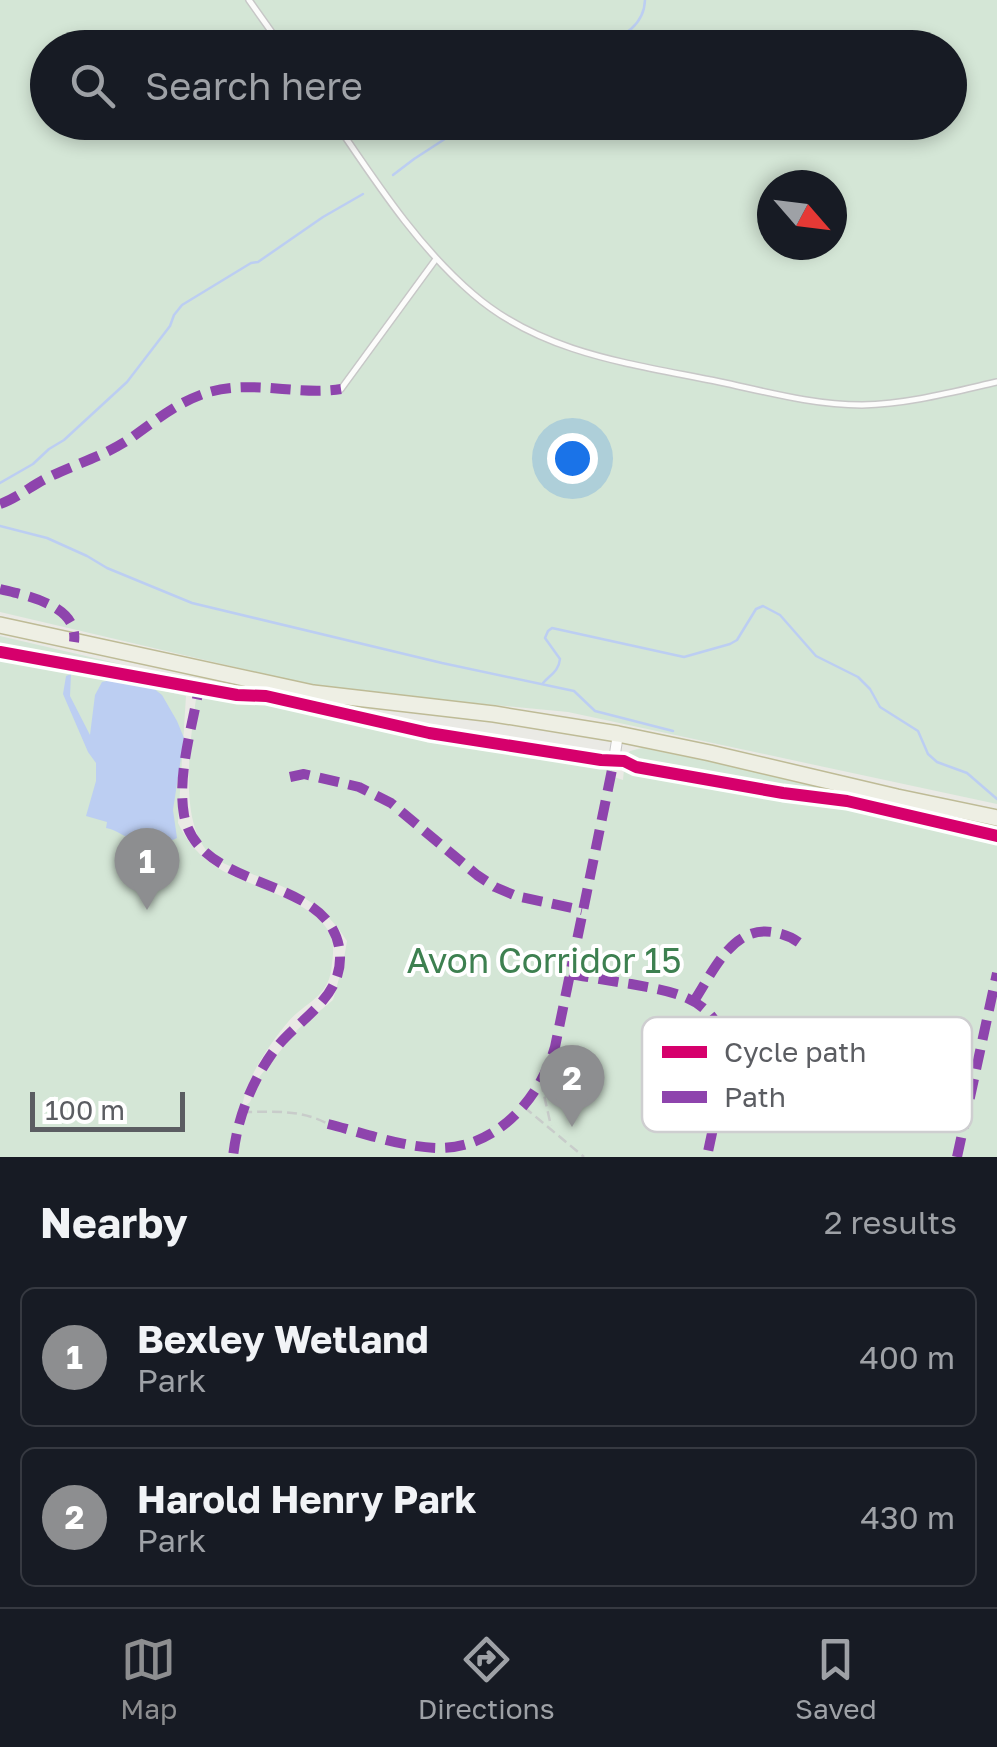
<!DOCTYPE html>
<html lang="en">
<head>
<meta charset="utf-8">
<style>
  body { margin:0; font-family:"Golos Text",sans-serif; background:#20242c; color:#f1f3f6 }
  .compass { position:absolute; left:757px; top:170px; width:90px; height:90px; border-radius:50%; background:#171b24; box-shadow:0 5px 15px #0003; rotate:118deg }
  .scale { position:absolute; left:30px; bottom:25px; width:155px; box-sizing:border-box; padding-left:10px; border:5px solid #5b5d62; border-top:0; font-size:28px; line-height:35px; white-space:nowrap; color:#5b5d62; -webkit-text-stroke:8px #fff; paint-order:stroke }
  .you { position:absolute; left:572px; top:458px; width:35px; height:35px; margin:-25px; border:8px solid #fff; border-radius:50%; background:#1a73e8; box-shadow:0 0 0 15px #1a73e833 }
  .badge { display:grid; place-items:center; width:65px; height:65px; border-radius:50%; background:#8d8e90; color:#fff; font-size:32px; font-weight:700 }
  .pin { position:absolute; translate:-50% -82px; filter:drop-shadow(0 2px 5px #0008) }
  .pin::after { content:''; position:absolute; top:52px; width:35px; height:30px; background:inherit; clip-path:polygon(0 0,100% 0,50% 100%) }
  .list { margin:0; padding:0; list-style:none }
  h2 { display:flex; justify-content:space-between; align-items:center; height:130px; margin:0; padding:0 40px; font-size:42px }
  h2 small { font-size:32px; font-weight:400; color:#9ea1a6 }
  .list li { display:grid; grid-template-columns:65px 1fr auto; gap:30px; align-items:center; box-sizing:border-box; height:140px; margin:0 20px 20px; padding:0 20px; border:2px solid #363941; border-radius:15px }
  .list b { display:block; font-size:38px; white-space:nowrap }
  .list p { margin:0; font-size:32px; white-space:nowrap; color:#9ea1a6 }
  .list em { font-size:32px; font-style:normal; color:#9ea1a6 }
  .icon { flex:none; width:55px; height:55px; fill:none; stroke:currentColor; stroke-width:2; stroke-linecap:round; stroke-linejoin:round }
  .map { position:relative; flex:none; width:997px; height:1157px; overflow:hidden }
  .search { position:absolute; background:#171b24; box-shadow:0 5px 15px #0003; left:30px; right:30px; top:30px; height:110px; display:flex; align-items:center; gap:25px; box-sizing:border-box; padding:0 35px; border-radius:55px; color:#9ea1a6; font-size:38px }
  .sheet { height:450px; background:#171b24 }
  nav { display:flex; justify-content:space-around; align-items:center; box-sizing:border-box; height:140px; border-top:2px solid #363941; background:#171b24; font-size:28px; color:#9ea1a6 }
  nav a { display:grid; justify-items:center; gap:5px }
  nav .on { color:#8d8e90 }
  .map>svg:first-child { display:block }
  .green { fill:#d4e6d6; fill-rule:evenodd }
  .water { fill:#bccef2 }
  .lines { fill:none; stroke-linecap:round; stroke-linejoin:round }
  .stream { stroke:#bccef2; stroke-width:2.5 }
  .service-casing { stroke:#c7c7c7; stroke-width:8 }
  .minor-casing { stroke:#c7c7c7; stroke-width:12 }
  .trunk-casing { stroke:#bebb96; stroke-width:18 }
  .path { stroke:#c8ccca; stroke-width:2.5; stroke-dasharray:10 5; stroke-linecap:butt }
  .service { stroke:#fcfcfb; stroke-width:5 }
  .minor { stroke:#fcfcfb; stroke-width:10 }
  .trunk { stroke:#eeefe4; stroke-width:15 }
  .quiet { stroke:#8e44ad; stroke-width:10; stroke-dasharray:20 10; stroke-linecap:butt }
  .cycleway-casing { stroke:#fff; stroke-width:19 }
  .cycleway { stroke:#d6006c; stroke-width:12 }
  .labels { text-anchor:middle; stroke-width:8; stroke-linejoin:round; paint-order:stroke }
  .park-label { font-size:35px; fill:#3d8050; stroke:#fff }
  .key { fill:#fff; stroke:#ceced0; stroke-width:2.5 }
  .key-label { font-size:28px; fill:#5b5d62 }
</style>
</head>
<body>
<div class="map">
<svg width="997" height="1157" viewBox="0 0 997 1157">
  <rect width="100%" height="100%" fill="#eaeae5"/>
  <g class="green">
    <path d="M0 0H997V804L568 712 328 689 0 612ZM48 48H950V122H48ZM772 185H832V245H772Z"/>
    <path d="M0 636 133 667 245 689 429 733 601 760H614L611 776 623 780 625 758 630 751 642 748 732 766 997 829V1157H0ZM82 672 174 685 197 692C191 735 176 825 212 856 221 864 236 868 247 872 291 890 320 899 347 941L343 964 333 1000 298 1029 260 1076 250 1102 242 1109C245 1079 269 1045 288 1022 307 1000 330 998 332 963 333 957 334 946 332 940 323 902 248 887 218 868 200 857 187 842 178 823L186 696Z"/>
  </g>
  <path class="water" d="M71 674 70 696 90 735 95 695 102 682 116 679 153 688 162 695 177 721 184 738 173 810 177 838C167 843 147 845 136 841 125 838 118 830 106 828L107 822 86 816 96 781V763L88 752 63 694 66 676Z"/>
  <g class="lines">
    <g class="stream">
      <path d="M597 48C620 37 644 28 645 0"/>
      <polyline points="393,175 414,159 471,122"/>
      <polyline points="0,483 33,464 49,449 64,440 127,382 170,326 174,315 182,305 251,263 258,262 323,217 363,194"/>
      <polyline points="0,526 47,538 87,556 107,568 192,603 442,663 574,691 595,711 673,731"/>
      <path d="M543 683C550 675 559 671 560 659L545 638 548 631 552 628 684 657 730 644 737 640 756 609 763 606 780 615 816 656 858 677 870 689 880 707 918 731 928 754 937 762 967 773 997 799"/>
    </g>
    <g class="service-casing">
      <g id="service">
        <polyline points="249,0 283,48"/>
        <path d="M335 122C376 182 417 246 473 294 542 354 633 364 720 382 767 392 814 405 862 405 908 404 953 392 997 382"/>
        <polyline points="341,389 436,259"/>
      </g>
    </g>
    <g class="minor-casing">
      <polyline id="minor" points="614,760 618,734"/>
    </g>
    <g class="trunk-casing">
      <polyline id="trunk" points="0,625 313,693 494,714 618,734 710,753 897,797 997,818"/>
    </g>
    <g class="path">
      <polyline points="541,1082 551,1126"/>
      <polyline points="524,1107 584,1157"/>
      <path d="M242 1112C273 1112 301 1109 328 1124"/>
    </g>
    <use href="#service" class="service"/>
    <use href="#minor" class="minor"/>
    <use href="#trunk" class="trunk"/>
    <g class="quiet">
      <path d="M0 504C17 498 31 486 47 478 75 464 105 456 131 438 155 421 175 404 203 394 249 378 295 396 341 389"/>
      <path d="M0 589C27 596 79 605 74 642"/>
      <path d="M191 686 199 688C192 728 177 775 184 815 199 895 335 873 340 955 342 1000 296 1020 273 1052 251 1083 237 1119 233 1157"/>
      <polyline points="290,777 304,774 359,787 391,803 477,875 495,887 516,896 582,910"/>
      <path d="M569 974C589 977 610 981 631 984 669 991 713 996 723 1041 729 1066 712 1130 707 1157"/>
      <path d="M694 1001C713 972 732 926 772 932 784 934 792 937 801 944"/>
      <path d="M328 1124C364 1133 404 1148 441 1148 498 1147 540 1098 555 1047L614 760"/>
      <polyline points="957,1157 997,973"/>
    </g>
    <g class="cycleway-casing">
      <polyline id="cycleway" points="0,652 237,695 266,696 429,733 601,760 624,761 636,767 783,793 847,801 997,836"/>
    </g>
    <use href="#cycleway" class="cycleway"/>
  </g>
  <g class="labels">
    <g class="park-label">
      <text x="544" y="973">Avon Corridor 15</text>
    </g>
  </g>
  <rect x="642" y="1017" width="330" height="115" rx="15" class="key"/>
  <rect x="662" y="1046" width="45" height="12" fill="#d6006c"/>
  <rect x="662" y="1091" width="45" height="12" fill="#8e44ad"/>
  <g class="key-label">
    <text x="724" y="1062">Cycle path</text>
    <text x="724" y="1107">Path</text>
  </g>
</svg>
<svg class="compass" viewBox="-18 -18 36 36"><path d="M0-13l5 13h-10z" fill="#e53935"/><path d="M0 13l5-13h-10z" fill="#9ea1a6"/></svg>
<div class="scale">100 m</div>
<div class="you"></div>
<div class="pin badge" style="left:147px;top:910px">1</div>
<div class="pin badge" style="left:572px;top:1127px">2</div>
<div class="search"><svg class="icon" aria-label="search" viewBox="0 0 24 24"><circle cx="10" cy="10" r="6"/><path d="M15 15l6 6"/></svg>Search here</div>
</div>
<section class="sheet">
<h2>Nearby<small>2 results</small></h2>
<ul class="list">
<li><span class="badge">1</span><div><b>Bexley Wetland</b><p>Park</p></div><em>400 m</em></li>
<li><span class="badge">2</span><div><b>Harold Henry Park</b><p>Park</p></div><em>430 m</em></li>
</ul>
</section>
<nav>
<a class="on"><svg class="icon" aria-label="map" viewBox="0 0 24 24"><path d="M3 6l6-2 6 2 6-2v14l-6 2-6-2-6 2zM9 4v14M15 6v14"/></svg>Map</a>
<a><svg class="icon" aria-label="directions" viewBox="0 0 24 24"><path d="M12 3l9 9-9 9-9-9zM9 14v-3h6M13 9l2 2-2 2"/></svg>Directions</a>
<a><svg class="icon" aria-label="saved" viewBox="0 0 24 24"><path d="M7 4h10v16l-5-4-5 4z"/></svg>Saved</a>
</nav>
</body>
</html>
